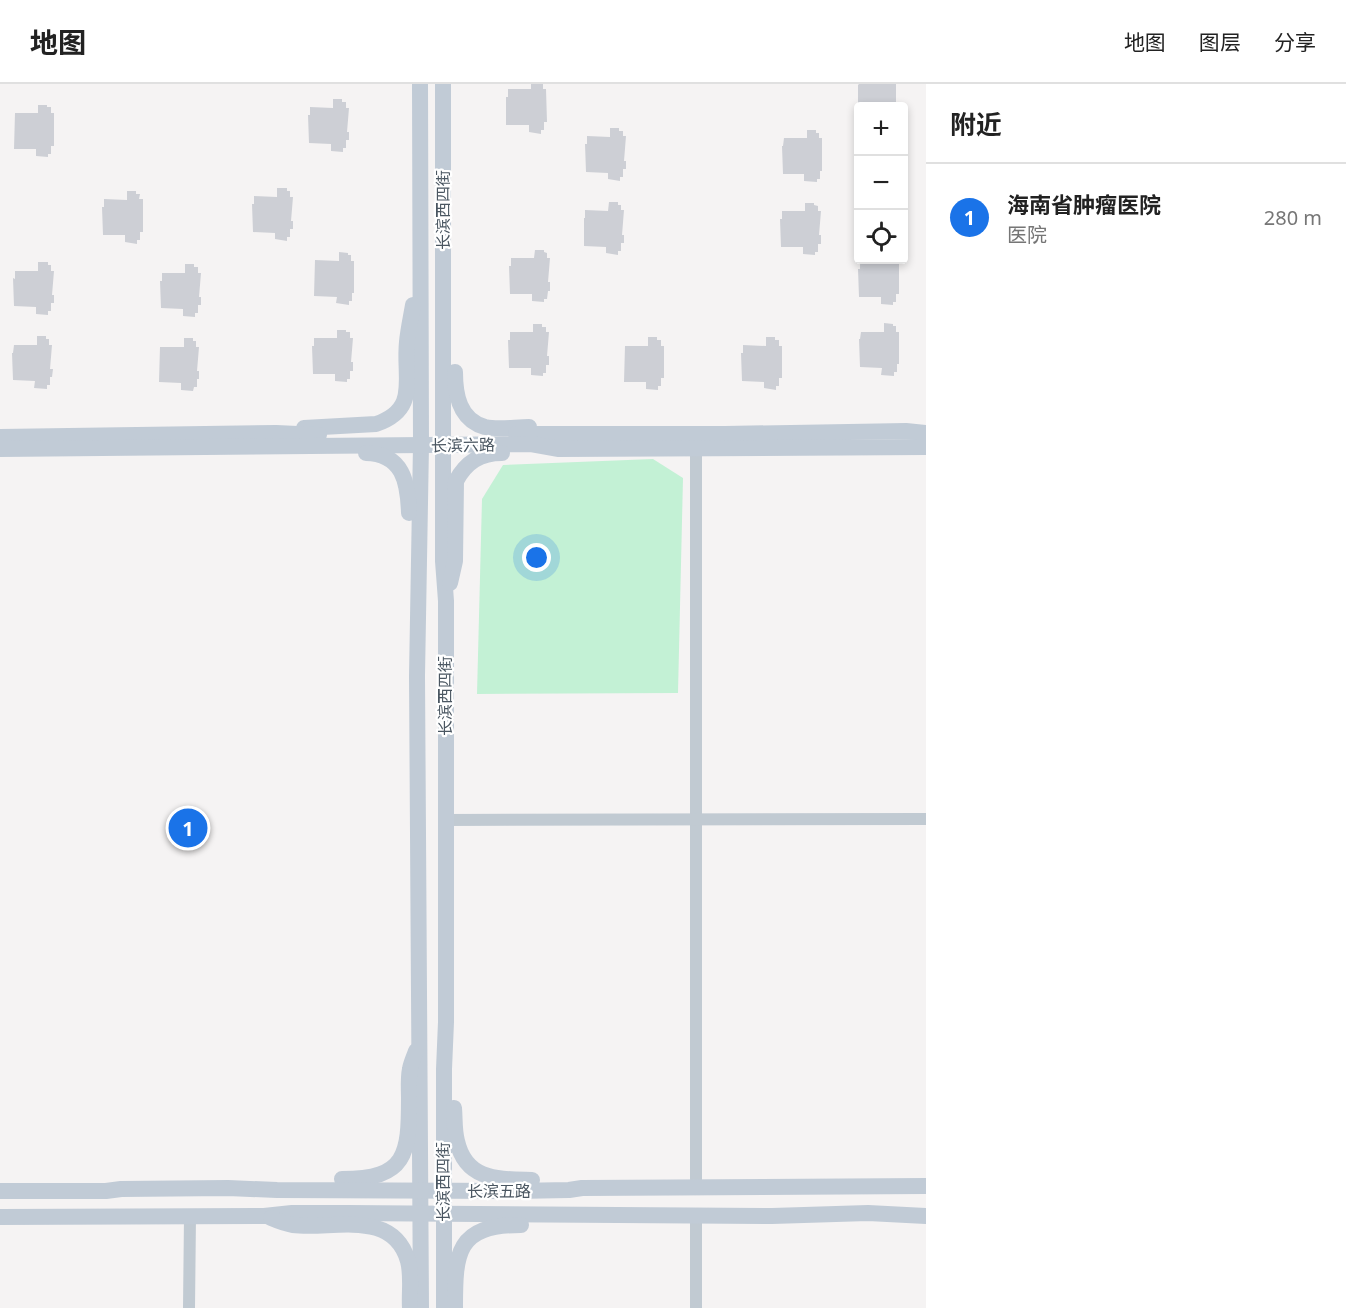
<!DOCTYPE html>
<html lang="zh">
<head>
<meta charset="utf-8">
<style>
  body { margin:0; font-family:"Noto Sans","Noto Sans SC",sans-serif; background:#f2f2f2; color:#222 }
  .controls { position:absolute; right:18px; top:18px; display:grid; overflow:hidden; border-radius:6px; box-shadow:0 3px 9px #0003 }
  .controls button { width:54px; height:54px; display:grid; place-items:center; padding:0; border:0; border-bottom:2px solid #e0e0e0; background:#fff; color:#222; font:30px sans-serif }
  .you { position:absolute; left:537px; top:474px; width:21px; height:21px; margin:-15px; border:4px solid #fff; border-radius:50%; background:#1a73e8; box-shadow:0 0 0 9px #1a73e833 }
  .badge { display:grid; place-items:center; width:39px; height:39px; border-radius:50%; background:#1a73e8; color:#fff; font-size:20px; font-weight:700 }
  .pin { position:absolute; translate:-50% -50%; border:3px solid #fff; box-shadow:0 2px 6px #0006 }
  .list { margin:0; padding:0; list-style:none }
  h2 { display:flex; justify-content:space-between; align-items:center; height:78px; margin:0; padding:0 24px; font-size:26px }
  h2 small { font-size:20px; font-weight:400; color:#767676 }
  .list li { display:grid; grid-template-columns:39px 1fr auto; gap:18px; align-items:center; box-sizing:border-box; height:108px; padding:0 24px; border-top:2px solid #e0e0e0 }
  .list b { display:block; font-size:22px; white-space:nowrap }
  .list p { margin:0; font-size:20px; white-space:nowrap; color:#767676 }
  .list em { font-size:20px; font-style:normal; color:#767676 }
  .icon { flex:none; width:33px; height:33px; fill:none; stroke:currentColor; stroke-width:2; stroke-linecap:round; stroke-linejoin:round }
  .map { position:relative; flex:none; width:926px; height:1224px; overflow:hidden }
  header { display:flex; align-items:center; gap:36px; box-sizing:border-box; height:84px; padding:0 30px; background:#fff; border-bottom:2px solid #e0e0e0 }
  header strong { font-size:28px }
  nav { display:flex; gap:33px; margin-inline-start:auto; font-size:21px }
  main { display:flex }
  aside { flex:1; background:#fff }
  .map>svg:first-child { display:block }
  .green { fill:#c3f1d5 }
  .building { fill:#cdcfd5 }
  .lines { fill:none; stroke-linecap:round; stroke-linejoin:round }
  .street { stroke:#c1cad2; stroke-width:12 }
  .secondary { stroke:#c1cbd6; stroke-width:16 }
  .labels { text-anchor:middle; stroke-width:4.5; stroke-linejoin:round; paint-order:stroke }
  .street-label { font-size:16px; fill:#4a5661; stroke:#fff }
</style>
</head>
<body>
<header>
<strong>地图</strong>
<nav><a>地图</a><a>图层</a><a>分享</a></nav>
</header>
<main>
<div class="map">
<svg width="926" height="1224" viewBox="0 0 926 1224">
  <rect width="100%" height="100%" fill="#f5f3f3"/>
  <polygon class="green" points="653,375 683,394 678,609 477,610 482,415 503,381"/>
  <g class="building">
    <polygon points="531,0 543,0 543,5 546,5 547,38 544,38 544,46 541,46 541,50 529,48 529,41 506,41 506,13 508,13 508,5 531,5"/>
    <polygon points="859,0 896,0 896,22 858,22 858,1"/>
    <polygon points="333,15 342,15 342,18 346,18 346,24 349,24 347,48 349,48 349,56 346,56 346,64 343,64 343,68 331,67 331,60 309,59 308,31 310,31 310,23 333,24"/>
    <polygon points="38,21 47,21 47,23 51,23 51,29 54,29 54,62 51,62 51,70 48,70 48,73 36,72 36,65 14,65 15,29 38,29"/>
    <polygon points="610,44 619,44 619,47 623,47 623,52 626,52 624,77 626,77 626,85 623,85 623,93 620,93 620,97 608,95 608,89 586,88 585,60 587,60 587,52 610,53"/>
    <polygon points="807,46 816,46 816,49 819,49 819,54 822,54 822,87 820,87 820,95 817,95 817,98 804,97 804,90 783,90 782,62 783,62 784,54 807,54"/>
    <polygon points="277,104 287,104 287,107 290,107 290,113 293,113 291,137 293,137 293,145 290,145 290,153 287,153 287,157 275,155 275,149 253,148 252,120 254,120 254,112 277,113"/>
    <polygon points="127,107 136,107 136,110 140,110 139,115 143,115 143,148 140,148 140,156 137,156 137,160 125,158 125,151 103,151 102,123 104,123 104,115 127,116"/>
    <polygon points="609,118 618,118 618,121 621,121 621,126 624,126 622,151 624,151 624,159 621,159 621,167 618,167 618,171 606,169 606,163 584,162 584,134 585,134 585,126 608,127"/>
    <polygon points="805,119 814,119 814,121 818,122 818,127 821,127 819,151 821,151 821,160 818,160 818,168 815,168 815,171 803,170 803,163 781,163 780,135 782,135 782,127 805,127"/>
    <polygon points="535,166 544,166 544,168 547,169 547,174 550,174 548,198 550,198 550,207 548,207 547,215 544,215 544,218 532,217 532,210 510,210 509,182 511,182 511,174 534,174"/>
    <polygon points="339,168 348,169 348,171 351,171 351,177 354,177 354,209 352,209 352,217 349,217 349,221 336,219 337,213 314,212 315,176 339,177"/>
    <polygon points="883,176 899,177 899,210 896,210 896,218 893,218 893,221 881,220 881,213 859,213 858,185 860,185 860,177 883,177"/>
    <polygon points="38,178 48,178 48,181 51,181 51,187 54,187 52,211 54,211 54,219 51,219 51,227 48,227 48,231 36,230 36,223 14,222 13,194 15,195 15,187 38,187"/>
    <polygon points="185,180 194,180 194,183 198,183 198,189 201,189 199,213 201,213 201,221 198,221 198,229 195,229 195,233 183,232 183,225 161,224 160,197 162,197 162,189 185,189"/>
    <polygon points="884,239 893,240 893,242 896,242 896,248 899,248 899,280 897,280 897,288 894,288 894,292 881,291 882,284 860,283 859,255 860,255 861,248 884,248"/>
    <polygon points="533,240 542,240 542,243 546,243 546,248 549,248 547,272 549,272 549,281 546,281 546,289 543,289 543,292 531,291 531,284 509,284 508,256 510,256 510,248 533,248"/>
    <polygon points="337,246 346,246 346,248 350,248 350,254 353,254 351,278 353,278 353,287 350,287 350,295 347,295 347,298 335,297 335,290 313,290 312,262 314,262 314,254 337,254"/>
    <polygon points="37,252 46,252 46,255 49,255 49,261 52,261 50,285 53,285 52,293 50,293 50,301 47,301 47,305 34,304 35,297 13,296 12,269 13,269 14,261 37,261"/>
    <polygon points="648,253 657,253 657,256 661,256 661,262 664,262 664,294 661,294 661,302 658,302 658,306 646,305 646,298 624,298 625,262 648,262"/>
    <polygon points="766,253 775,253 775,256 779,256 779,262 782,262 782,294 779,294 779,302 776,302 776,306 764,304 764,298 742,297 741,269 743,269 743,261 766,262"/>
    <polygon points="184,254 193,254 193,257 196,257 196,263 199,263 197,287 199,287 199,295 197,295 197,303 194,303 193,307 181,306 181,299 159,298 160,263 184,263"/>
  </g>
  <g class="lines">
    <g class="street">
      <polyline points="696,363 696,1104"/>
      <polyline points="445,736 926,735"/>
      <polyline points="696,1132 696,1224"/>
      <polyline points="189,1224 190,1132"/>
    </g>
    <g class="secondary">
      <polyline points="420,0 421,361 417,592 421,1224"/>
      <polyline points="443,0 443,477 446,517 446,938 444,985 444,1224"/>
      <path d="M455 288C455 310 459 336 485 343 498 346 515 343 529 343"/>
      <path d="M304 344 376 340C420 325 403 294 407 258 408 246 411 233 413 221"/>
      <polyline points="516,350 725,350 906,347 926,349"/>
      <polyline points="0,353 276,349 319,351"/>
      <polyline points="0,365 531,360 559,365 926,363"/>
      <path d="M366 369C403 370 408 398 409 429"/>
      <path d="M450 499 455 477 456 397C466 378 480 369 502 369"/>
      <path d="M454 1024C455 1035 454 1046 457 1057 466 1097 499 1095 532 1096"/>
      <path d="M342 1095C407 1095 409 1070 409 1014 409 1005 408 994 410 985 411 979 414 973 416 967"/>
      <polyline points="0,1107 106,1107 121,1105 228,1104 277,1106 515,1107 569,1106 582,1104 926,1102"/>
      <polyline points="0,1133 264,1132 292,1129 348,1129 772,1132 868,1129 926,1132"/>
      <path d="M271 1134C278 1137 286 1140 293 1141 332 1146 393 1124 408 1177 412 1192 409 1209 410 1224"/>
      <path d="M455 1224C455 1169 456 1141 521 1141"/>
    </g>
  </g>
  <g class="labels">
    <g class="street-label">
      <text transform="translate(443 126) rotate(-90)" y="6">长滨西四街</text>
      <text transform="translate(463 361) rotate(-1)" y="6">长滨六路</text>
      <text transform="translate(445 612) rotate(-90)" y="6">长滨西四街</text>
      <text transform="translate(443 1098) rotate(-90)" y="6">长滨西四街</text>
      <text x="499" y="1113">长滨五路</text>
    </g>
  </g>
</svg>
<div class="controls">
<button>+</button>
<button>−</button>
<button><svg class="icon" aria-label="locate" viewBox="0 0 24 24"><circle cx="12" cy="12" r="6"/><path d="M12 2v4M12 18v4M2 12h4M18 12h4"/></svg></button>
</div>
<div class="you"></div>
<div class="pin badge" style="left:188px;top:744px">1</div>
</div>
<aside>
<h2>附近<small></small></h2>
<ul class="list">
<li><span class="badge">1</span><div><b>海南省肿瘤医院</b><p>医院</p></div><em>280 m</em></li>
</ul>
</aside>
</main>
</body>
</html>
